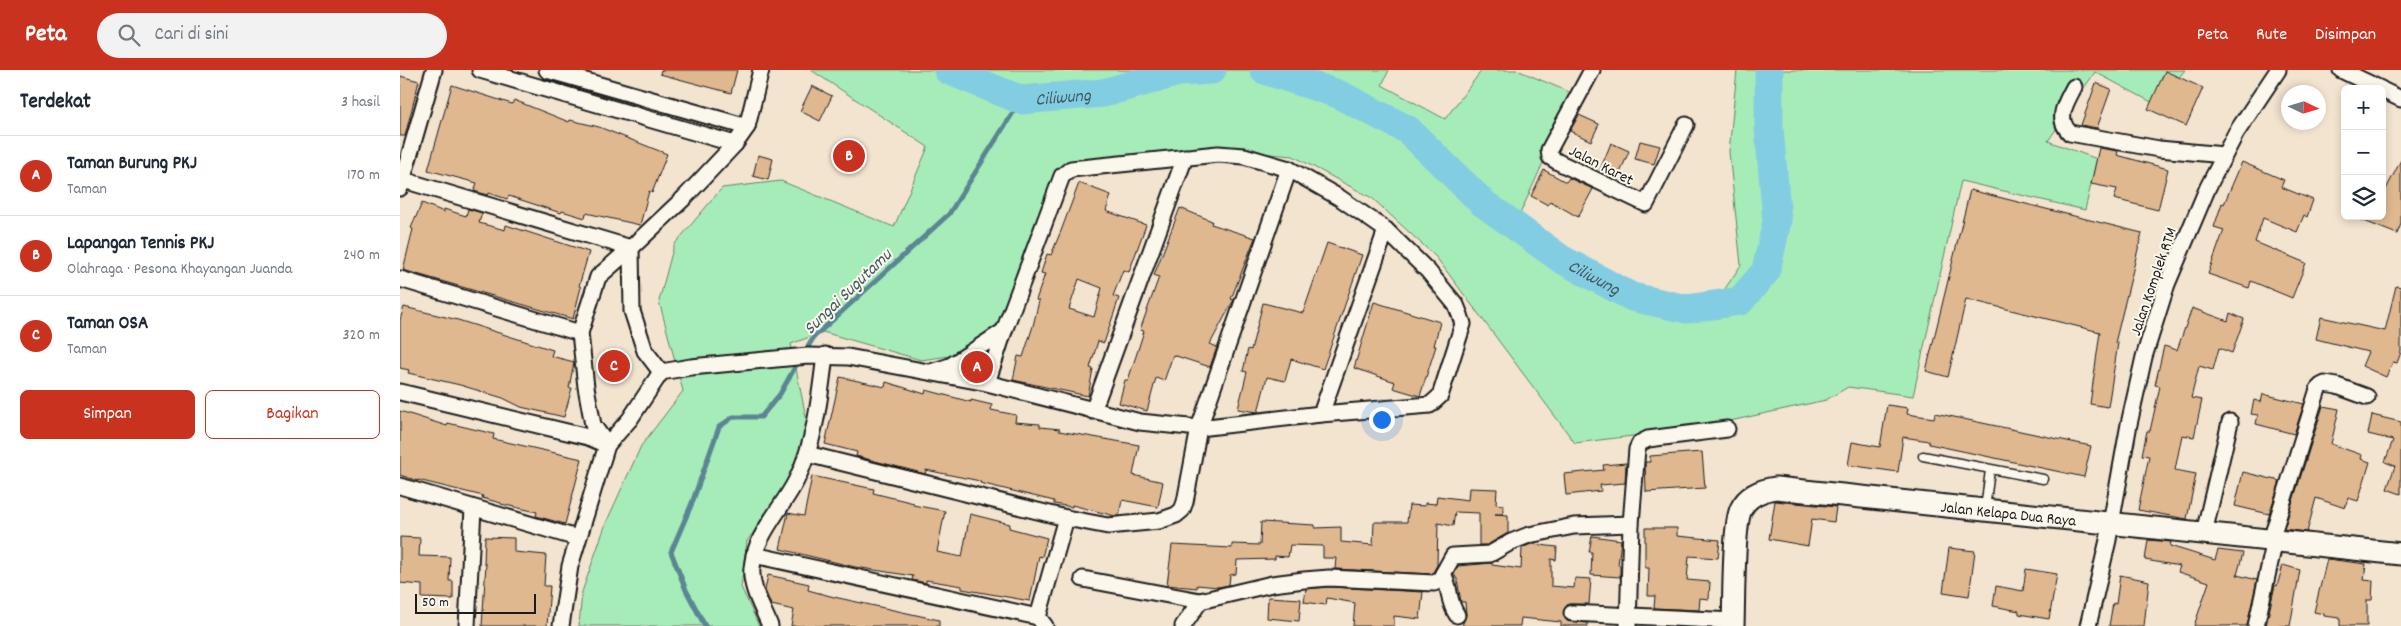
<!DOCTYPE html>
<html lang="id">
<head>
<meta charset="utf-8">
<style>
  body { margin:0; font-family:Dekko,sans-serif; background:#f2f2f3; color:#1f2937 }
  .controls { position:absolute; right:15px; top:15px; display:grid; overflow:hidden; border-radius:8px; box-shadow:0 2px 8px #0003 }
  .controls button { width:45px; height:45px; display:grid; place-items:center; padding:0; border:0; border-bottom:1px solid #e0e1e3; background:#fff; color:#1f2937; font:25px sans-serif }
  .compass { position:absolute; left:1881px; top:15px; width:45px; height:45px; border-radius:50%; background:#fff; box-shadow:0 2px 8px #0003; rotate:94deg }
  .scale { position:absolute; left:15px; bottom:12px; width:121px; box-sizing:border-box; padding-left:5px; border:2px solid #1c1c1c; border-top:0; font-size:14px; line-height:18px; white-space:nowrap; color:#1c1c1c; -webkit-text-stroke:4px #fbf7ec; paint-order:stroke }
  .you { position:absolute; left:981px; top:349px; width:18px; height:18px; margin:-12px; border:4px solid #fff; border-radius:50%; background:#1a73e8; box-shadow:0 0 0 8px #1a73e833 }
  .badge { display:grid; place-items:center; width:32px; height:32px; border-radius:50%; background:#c8321e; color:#fff; font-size:16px; font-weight:700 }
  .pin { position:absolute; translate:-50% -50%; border:2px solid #fff; box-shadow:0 1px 5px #0006 }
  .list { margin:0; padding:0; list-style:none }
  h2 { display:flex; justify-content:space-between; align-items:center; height:65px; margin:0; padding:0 20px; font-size:21px }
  h2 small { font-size:16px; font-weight:400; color:#747a83 }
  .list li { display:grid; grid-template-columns:32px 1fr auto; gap:15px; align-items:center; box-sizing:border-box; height:80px; padding:0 20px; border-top:1px solid #e0e1e3 }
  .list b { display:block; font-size:19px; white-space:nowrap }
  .list p { margin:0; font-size:16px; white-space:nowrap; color:#747a83 }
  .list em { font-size:16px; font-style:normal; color:#747a83 }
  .actions { display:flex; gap:10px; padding:15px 20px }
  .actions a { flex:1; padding:11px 0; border:1px solid #c8321e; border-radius:8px; text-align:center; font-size:18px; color:#c8321e }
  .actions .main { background:#c8321e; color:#fff }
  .icon { flex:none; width:28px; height:28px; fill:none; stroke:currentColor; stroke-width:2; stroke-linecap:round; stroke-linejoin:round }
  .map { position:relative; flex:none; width:2001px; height:556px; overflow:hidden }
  header { display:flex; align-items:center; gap:30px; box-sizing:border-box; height:70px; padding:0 25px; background:#c8321e; color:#fff }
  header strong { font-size:24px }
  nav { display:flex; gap:28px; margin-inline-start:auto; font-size:18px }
  .search { width:350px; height:45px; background:#f2f2f3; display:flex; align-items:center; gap:12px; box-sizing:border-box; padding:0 18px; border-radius:28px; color:#747a83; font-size:19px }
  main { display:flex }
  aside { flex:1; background:#fff }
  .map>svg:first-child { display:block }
  .green { fill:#a6ecb8; stroke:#61846a }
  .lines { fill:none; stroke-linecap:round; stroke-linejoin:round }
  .stream { stroke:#5a8693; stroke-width:5 }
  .river { stroke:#83cde3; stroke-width:29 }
  .building { fill:#dfb890; stroke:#1c1c1c; fill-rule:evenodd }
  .lane-casing { stroke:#1c1c1c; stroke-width:11 }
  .street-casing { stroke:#1c1c1c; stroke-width:19 }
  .secondary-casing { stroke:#1c1c1c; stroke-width:25 }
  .lane { stroke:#fbf7ec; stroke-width:8 }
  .street { stroke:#fbf7ec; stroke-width:15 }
  .secondary { stroke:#fbf7ec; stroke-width:21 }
  .labels { text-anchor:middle; stroke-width:4; stroke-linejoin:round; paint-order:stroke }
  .street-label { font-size:16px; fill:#1c1c1c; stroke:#fbf7ec }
  .water-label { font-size:18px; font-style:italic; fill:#405a62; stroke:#fbf7ec }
</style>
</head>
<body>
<header>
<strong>Peta</strong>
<div class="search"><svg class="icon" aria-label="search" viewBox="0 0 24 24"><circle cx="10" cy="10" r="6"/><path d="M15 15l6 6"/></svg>Cari di sini</div>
<nav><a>Peta</a><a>Rute</a><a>Disimpan</a></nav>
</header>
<main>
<aside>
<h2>Terdekat<small>3 hasil</small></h2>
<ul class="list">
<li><span class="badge">A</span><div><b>Taman Burung PKJ</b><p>Taman</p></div><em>170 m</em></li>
<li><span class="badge">B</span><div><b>Lapangan Tennis PKJ</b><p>Olahraga · Pesona Khayangan Juanda</p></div><em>240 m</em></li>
<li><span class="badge">C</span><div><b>Taman OSA</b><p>Taman</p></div><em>320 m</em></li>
</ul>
<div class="actions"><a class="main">Simpan</a><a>Bagikan</a></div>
</aside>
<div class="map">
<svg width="2001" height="556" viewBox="0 0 2001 556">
  <rect width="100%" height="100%" fill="#f3e4d0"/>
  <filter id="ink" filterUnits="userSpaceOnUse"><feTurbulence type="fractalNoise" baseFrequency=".02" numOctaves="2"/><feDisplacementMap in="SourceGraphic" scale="10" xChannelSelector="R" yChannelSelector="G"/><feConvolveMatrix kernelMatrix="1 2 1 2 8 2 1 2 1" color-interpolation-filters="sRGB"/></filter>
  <g filter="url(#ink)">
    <polygon class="green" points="411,0 989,0 982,15 1045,49 1082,0 1117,0 1174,24 1115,155 1276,236 1318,229 1341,195 1329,82 1337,0 1785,0 1757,35 1695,2 1648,71 1697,89 1685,140 1561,111 1513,326 1448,317 1426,330 1298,358 1175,373 1036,187 972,128 893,86 824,80 660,98 615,245 570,283 521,290 423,262 391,274 408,357 387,417 347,471 341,517 359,556 179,556 182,522 206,453 241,376 283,321 259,231 274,175 322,118 381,111 494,157 528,77"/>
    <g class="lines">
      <g class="stream">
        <polyline points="404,283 414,267 549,144 621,30"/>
        <polyline points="305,556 286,520 271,482 292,433 319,357 333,347 361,347 380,324 399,290"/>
      </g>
      <g class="river">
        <path id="s1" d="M548 0 621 30 703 23 779 2 812 0"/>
        <path id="s2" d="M864 0 938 24 1008 60 1083 133 1161 189 1232 227 1287 239 1340 231 1366 201 1377 151 1369 58V0"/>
      </g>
    </g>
    <g class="building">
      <polygon points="261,0 337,0 331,23 260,4"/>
      <polygon points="1765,1 1803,18 1786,56 1748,39"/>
      <polygon points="0,6 19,11 5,66 0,66"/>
      <polygon points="1696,13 1711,19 1697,58 1681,55"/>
      <polygon points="52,15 112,34 114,30 169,52 170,50 199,57 267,84 252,123 249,121 240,155 186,143 185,148 162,141 161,143 109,126 107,129 89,123 88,125 74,121 77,113 28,100"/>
      <polygon points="412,16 432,26 420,51 400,41"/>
      <polygon points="1179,45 1199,54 1191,71 1170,61"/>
      <polygon points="1240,71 1260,76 1254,94 1235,89"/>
      <polygon points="1211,73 1229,81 1218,108 1200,100"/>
      <polygon points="1699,78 1718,81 1717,85 1768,99 1758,140 1714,129 1717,119 1691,114"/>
      <polygon points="358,85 373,89 368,110 353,106"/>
      <polygon points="2001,90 2001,154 1997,164 1954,147 1982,146 1982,127"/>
      <polygon points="1842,92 1884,110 1881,117 1913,130 1907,147 1904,145 1897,162 1863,148 1855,172 1906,193 1892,228 1851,211 1849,218 1808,204 1824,160 1814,157 1822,133 1824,134"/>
      <polygon points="1144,100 1166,112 1169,108 1193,119 1178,147 1150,131 1148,135 1131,126"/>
      <path d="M679 113 711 125 706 141 746 155 729 202 723 200 713 226 719 228 704 273 698 271 690 298 693 299 688 326 613 310 618 286 623 287 633 256 639 231 636 230 645 204 641 203 647 184 651 185 661 161ZM679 209 702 218 694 247 669 239Z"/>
      <polygon points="1570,120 1742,163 1715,273 1718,273 1708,337 1690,334 1700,262 1566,229 1548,307 1526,301"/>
      <polygon points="22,133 44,142 44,139 66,146 68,139 82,143 79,153 105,160 106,155 189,182 179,216 181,217 173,249 3,200 13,159 11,158"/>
      <polygon points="780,138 812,151 811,154 855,168 831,229 834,230 832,233 810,274 817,277 810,297 773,285 764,311 756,308 747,341 719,333 725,310 728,310 737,283 744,261 740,260 759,207 754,205"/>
      <polygon points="927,173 962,185 923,299 891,289 885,311 867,307 858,342 838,339 847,302 843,301 848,279 851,280 863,233 903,243"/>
      <polygon points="1996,216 2001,217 2001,282 1997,293 1993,292 1986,307 1962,296 1968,282 1916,269 1921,247 1985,261"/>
      <polygon points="974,232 1040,252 1034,276 1036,276 1020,326 993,318 995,312 954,298"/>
      <polygon points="4,237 58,250 153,280 151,286 174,292 169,318 172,318 164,347 121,337 103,328 60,315 8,303 9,300 0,298 0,250"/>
      <polygon points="1792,238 1828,251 1830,243 1844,249 1832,283 1819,278 1813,300 1799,296 1791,328 1802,330 1794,367 1782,365 1775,400 1796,404 1787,449 1738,440 1749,386 1742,385 1747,361 1750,361 1760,316 1755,315 1764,276 1777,280"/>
      <polygon points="440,307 485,317 486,312 525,324 526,320 571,332 571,330 592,335 591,340 616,345 615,352 640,354 640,357 660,359 659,361 739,375 733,405 763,412 758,437 722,430 719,446 715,446 672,435 672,437 654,434 654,431 580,413 580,411 526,400 525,404 456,386 457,382 425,374"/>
      <polygon points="1863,324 1904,334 1894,364 1856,354 1858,345 1851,344 1854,330 1861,332"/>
      <polygon points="1487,335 1508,338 1507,344 1534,348 1535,343 1691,376 1684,407 1529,374 1529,371 1503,367 1498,402 1448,395 1452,372 1480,377"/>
      <polygon points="1923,336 1939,339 1931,374 1962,385 1961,389 1970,392 1958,431 1948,428 1945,438 1916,428 1907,462 1884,459"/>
      <polygon points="0,341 47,356 48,353 94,364 93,369 182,389 165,454 136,446 137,442 101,434 101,433 82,428 83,426 18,410 18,411 0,405"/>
      <polygon points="1972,345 2001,352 2001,424 1987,419 1995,396 1985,392 1993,370 1968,364"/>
      <polygon points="1302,382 1305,418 1246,422 1245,392 1250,392 1250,386"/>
      <polygon points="1226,393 1225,413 1200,415 1201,421 1166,425 1164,404 1204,400 1203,395"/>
      <polygon points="1843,402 1880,411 1869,444 1835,436"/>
      <polygon points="412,406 474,419 473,423 514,433 513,435 545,441 537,482 562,487 570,444 610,454 609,458 647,468 642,487 639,486 630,531 562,519 562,516 526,510 526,513 512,510 513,506 455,497 380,479 388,443 404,446"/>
      <polygon points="1069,418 1097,419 1096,434 1103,435 1103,444 1095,444 1108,445 1108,463 1087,475 1079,475 1079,443 1055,442 1053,456 1038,453 1037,495 1032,504 935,499 936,488 923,488 923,476 890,475 888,487 875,486 875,489 837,490 836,504 830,505 829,515 818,517 797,515 797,518 767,515 772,475 832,478 832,474 860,475 861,452 915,455 915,458 941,457 941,472 973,475 974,452 1007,452 1009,435 1025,436 1025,433 1036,434 1037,426 1068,430"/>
      <polygon points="1375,431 1436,437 1434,452 1412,449 1408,476 1369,469"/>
      <polygon points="1245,458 1277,458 1277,466 1320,470 1318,488 1289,486 1287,510 1310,512 1309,529 1300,528 1299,540 1254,538 1255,526 1248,526 1249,498 1245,498"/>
      <polygon points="1192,466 1221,470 1218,495 1220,495 1220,507 1191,505 1192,482 1189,482"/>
      <polygon points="0,467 20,468 19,486 50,487 49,511 53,511 53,529 22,528 22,515 0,513"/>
      <polygon points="85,467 114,468 114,482 146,485 144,516 150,516 147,556 82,556 86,494 84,494"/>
      <polygon points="1748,470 1771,472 1770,476 1815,490 1818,480 1843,483 1837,505 1857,510 1847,556 1794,556 1809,512 1778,502 1780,496 1745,490"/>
      <polygon points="1131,474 1157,477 1156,490 1151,489 1151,516 1174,518 1175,508 1191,509 1189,534 1168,534 1163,542 1167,551 1188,553 1188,556 1161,556 1161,552 1121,548 1120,556 1062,556 1066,545 1065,532 1061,532 1057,509 1054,504 1058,496 1092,493 1092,495 1121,499 1122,478"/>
      <polygon points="1549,478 1575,481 1569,526 1543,522"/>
      <polygon points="1927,489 1966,494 1964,510 1973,511 1972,530 1967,530 1967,556 1940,556 1940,548 1924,546 1924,544 1914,542"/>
      <polygon points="1883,495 1900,500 1890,556 1866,556 1875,515 1877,516"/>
      <polygon points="1626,499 1657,504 1649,549 1619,544 1619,541 1593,536 1596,516 1623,521"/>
      <polygon points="368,505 409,514 408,520 434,527 539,550 539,556 391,556 394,540 371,535 365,520"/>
      <polygon points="1720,505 1749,511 1744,556 1709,556 1713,533 1716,534"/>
      <polygon points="929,517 1023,522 1020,549 994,546 994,556 953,556 955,533 927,528 926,535 904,532 906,519"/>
      <polygon points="868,527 901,529 899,551 867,548"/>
    </g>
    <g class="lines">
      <g class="lane-casing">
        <g id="lane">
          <polyline points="1523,386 1643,409"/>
          <polyline points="1585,439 1590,400"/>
        </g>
      </g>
      <g class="street-casing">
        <g id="street">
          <polyline points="80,0 335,74"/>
          <polyline points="147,0 347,57"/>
          <polyline points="1192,0 1149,80 1150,87 1158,92 1246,134 1286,55"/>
          <polyline points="1941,0 1981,19"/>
          <path d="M1674 17C1666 33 1655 48 1670 63L1759 79 1824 85"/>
          <polyline points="1982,20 2001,29"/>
          <polyline points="0,109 231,178"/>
          <polyline points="0,118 34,0"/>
          <polyline points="231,178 232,241 245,281 261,302"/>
          <polyline points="0,209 180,263"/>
          <polyline points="531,302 550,296 604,261"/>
          <polyline points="0,322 188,367 207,375"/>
          <polyline points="693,341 785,87"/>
          <polyline points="921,344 986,160"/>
          <polyline points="207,375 193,355 186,317 180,263 198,207 231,178 284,128 335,74 347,57 361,0"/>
          <polyline points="407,384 666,448 708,456 759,451 776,445 782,440 785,432 799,358 889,99"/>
          <polyline points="0,416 177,468"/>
          <polyline points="1804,463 1830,352"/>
          <polyline points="1871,470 1918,319 1921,316 1925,314 1937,316 1967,327"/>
          <polyline points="354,485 638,547"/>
          <path d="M1043 504C1051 517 1047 531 1057 545"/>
          <polyline points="683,509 800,531 872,514 904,510 929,508 1034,513 1039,511 1053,486 1090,484 1111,472 1129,465 1174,456 1231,454"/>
          <polyline points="1172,543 1333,551"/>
          <polyline points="67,556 73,438"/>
          <polyline points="161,556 170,496 207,375 230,349 261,302 291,297 408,286 448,287 587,313 740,352 799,358 921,344 1030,335 1040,326 1063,254 1060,245 1056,235 1028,201 986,160 940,128 889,99 844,86 818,84 671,99 662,106 604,261 587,313"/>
          <path d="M370 556C363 538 350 518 352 498 355 465 381 440 396 411 415 373 420 327 425 285"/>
          <polyline points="645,556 638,547 666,448"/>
          <polyline points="783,556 800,531"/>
          <polyline points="1228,556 1231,454 1237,379 1240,373 1248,369 1327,359"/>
          <polyline points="1688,556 1708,470 1729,354 1744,287 1767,214 1808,117 1836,63 1878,0"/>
          <polyline points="1856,556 1875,470"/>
        </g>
      </g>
      <g class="secondary-casing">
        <g id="secondary">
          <path id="s3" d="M1333 556C1334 533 1333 456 1341 439 1348 425 1361 420 1376 418L2001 484"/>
        </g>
      </g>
      <use href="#lane" class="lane"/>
      <use href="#street" class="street"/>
      <use href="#secondary" class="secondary"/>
    </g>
  </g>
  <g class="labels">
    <g class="street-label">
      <text transform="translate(1202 94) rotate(27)" y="6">Jalan Karet</text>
      <text transform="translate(1752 211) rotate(-71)" y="6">Jalan Komplek RTM</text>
      <text dy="6" stroke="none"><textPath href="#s3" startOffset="394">Jalan Kelapa Dua Raya</textPath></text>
    </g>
    <g class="water-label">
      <text dy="6" stroke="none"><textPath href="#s1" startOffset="121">Ciliwung</textPath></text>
      <text dy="6" stroke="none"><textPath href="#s2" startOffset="395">Ciliwung</textPath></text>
      <text transform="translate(447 221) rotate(-44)" y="6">Sungai Sugutamu</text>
    </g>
  </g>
</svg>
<div class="controls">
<button>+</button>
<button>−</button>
<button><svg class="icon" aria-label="layers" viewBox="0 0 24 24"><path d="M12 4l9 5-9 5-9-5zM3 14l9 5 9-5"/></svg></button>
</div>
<svg class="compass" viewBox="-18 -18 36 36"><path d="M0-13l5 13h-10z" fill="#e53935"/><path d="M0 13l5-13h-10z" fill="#747a83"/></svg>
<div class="scale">50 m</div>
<div class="you"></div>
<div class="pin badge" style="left:577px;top:297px">A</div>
<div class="pin badge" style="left:449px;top:86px">B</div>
<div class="pin badge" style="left:214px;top:296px">C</div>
</div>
</main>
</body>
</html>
